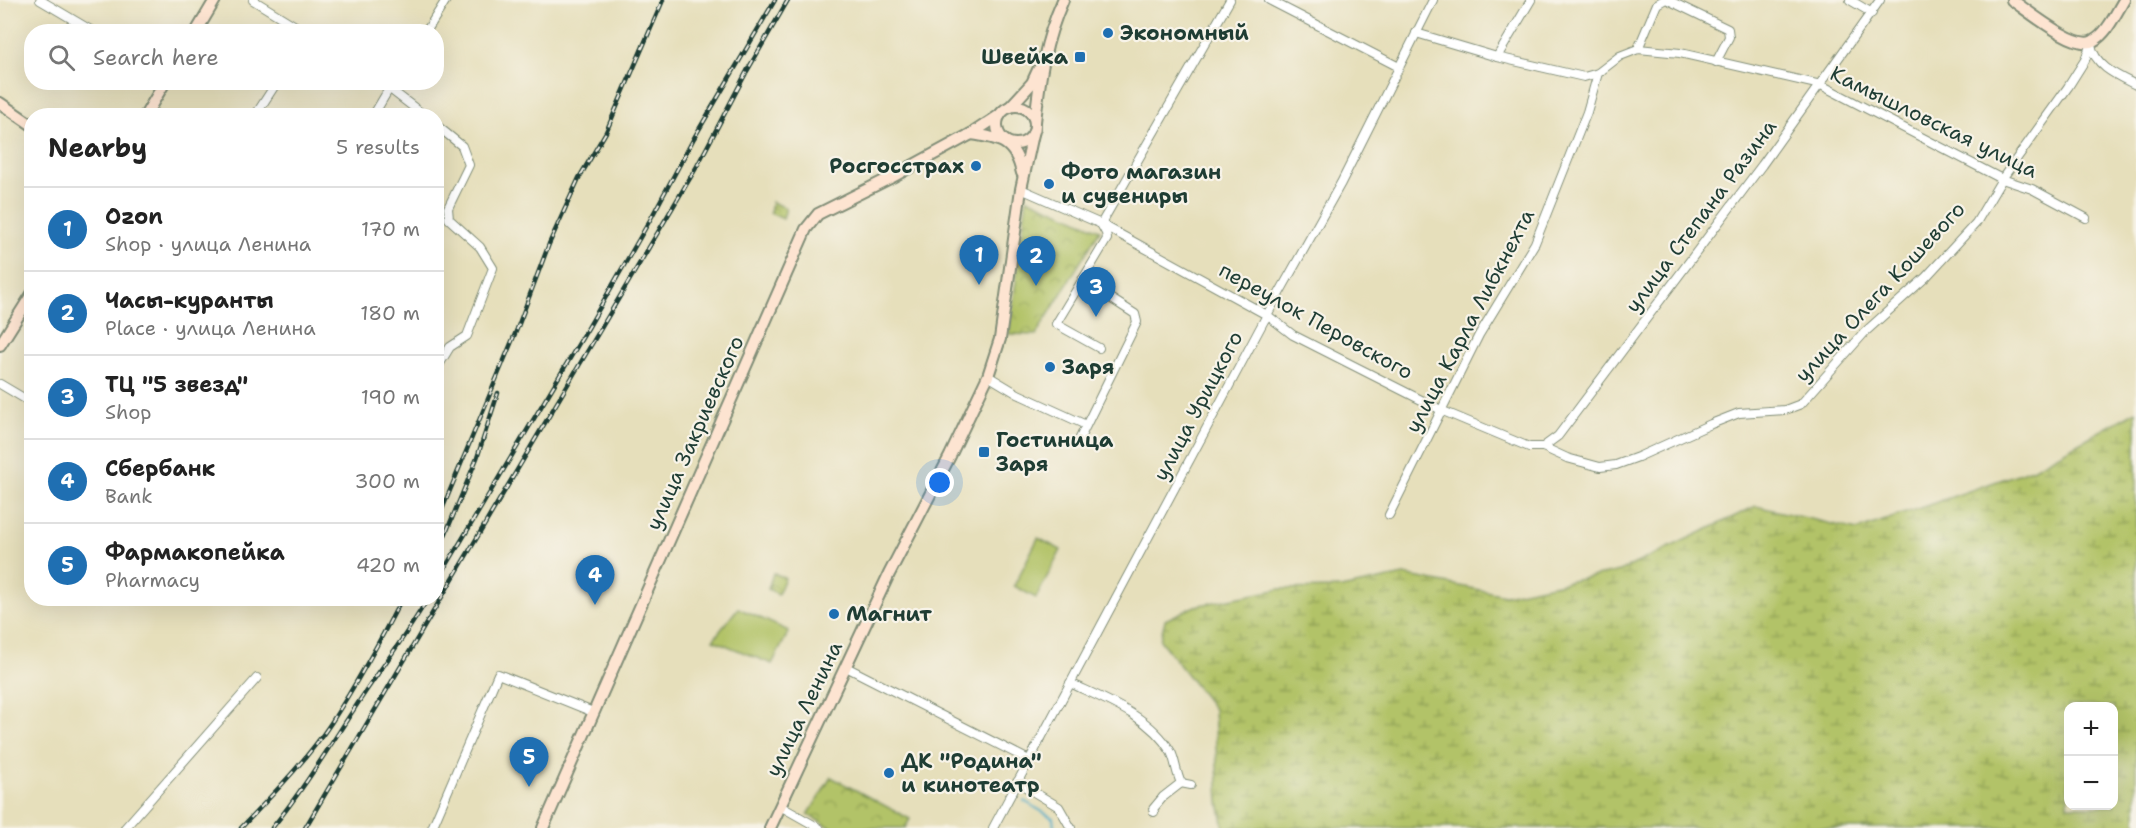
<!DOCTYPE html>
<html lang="en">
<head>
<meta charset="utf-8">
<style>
  body { margin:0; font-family:"Shantell Sans",sans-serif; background:#f6f6f6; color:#222 }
  .controls { position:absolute; right:18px; bottom:18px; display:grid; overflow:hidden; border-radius:12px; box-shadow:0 6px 24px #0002 }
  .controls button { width:54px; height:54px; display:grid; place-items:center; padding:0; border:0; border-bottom:2px solid #e0e0e0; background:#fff; color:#222; font:30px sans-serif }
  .you { position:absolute; left:940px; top:483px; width:21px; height:21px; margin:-15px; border:4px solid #fff; border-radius:50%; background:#1a73e8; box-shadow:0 0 0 9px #1a73e833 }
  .badge { display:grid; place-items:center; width:39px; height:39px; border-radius:50%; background:#1f6fb2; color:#fff; font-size:20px; font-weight:700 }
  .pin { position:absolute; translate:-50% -50px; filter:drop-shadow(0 2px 3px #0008) }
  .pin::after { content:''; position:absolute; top:32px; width:21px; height:18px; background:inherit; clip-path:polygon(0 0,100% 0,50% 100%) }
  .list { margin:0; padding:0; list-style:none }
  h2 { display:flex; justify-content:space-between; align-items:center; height:78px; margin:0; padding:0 24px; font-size:26px }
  h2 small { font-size:20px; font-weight:400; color:#767676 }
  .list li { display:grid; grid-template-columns:39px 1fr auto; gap:18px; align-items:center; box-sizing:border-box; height:84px; padding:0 24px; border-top:2px solid #e0e0e0 }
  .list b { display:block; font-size:22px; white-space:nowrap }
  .list p { margin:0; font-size:20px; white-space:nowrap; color:#767676 }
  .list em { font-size:20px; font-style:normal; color:#767676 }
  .icon { flex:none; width:33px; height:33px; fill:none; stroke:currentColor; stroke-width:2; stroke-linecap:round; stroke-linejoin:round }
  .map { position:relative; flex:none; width:2136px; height:828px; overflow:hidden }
  .search { position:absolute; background:#fff; box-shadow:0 6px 24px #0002; left:24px; top:24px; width:420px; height:66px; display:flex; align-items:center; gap:15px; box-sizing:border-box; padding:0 21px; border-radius:24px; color:#767676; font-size:22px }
  .panel { position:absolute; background:#fff; box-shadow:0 6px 24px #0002; left:24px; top:108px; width:420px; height:498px; border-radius:24px }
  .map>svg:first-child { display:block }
  .green { fill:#b2c367; stroke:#68804e; stroke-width:1.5 }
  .wetland { fill:url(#wetland-marsh); stroke:#68804e; stroke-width:1.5; fill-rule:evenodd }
  .park { fill:url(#park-crowns); stroke:#68804e; stroke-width:1.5 }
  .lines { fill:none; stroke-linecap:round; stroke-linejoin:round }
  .stream { stroke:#4caccb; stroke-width:2 }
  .street-casing { stroke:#828e78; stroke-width:10 }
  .secondary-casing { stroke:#828e78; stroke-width:14 }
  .street { stroke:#fff; stroke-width:8 }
  .secondary { stroke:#fde4d1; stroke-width:10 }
  .rail-casing { stroke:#1f3d34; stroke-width:4.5 }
  .rail { stroke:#f7f3e8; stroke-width:2; stroke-dasharray:7; stroke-linecap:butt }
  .poi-dot { fill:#1f6fb2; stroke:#f7f3e8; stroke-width:2 }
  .labels { text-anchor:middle; stroke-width:4.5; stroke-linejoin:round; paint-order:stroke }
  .poi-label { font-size:21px; font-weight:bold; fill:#1f3d34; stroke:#f7f3e8; text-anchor:start }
  .street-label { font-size:21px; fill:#1f3d34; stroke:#f7f3e8 }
</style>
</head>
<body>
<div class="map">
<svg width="2136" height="828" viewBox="0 0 2136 828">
  <defs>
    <pattern id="wetland-marsh" width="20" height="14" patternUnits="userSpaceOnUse" patternTransform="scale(1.5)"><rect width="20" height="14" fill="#b2c367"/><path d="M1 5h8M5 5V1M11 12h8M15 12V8" fill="none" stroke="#90a056"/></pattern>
    <pattern id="park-crowns" width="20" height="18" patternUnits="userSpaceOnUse" patternTransform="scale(1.5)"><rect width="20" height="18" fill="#b2c367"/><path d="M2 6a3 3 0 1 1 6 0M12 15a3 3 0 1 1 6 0" fill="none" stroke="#90a056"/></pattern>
  </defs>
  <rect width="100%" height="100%" fill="#f7f3e8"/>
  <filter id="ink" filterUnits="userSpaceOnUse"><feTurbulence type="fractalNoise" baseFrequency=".0167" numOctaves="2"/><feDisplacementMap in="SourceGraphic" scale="12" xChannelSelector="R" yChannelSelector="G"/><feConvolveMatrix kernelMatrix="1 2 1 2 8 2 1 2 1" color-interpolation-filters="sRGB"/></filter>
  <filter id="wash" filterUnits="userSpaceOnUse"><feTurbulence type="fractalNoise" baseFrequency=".008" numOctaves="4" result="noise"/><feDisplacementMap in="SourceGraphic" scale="24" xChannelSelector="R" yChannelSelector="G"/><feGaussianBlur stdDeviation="1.35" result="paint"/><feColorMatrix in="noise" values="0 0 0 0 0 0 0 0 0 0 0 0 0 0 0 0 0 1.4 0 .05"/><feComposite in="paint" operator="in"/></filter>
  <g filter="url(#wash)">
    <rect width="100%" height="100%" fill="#e6dfbb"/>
    <g class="green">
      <polygon points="1038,538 1061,550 1036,598 1014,586"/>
      <polygon points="738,608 789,631 772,664 713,640"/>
    </g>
    <path class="wetland" d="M2136 411V828H1224L1219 802 1214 709 1160 640 1165 620 1195 606 1280 589 1341 588 1404 575 1505 595 1620 571 1756 506 1857 530 2032 469ZM2068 706H2114V806H2068Z"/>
    <g class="park">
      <polygon points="1027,198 1100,230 1036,335 1009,334"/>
      <polygon points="772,202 786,208 783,219 770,213"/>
      <polygon points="773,573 785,578 778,594 768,589"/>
      <polygon points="831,777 910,819 905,828 832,828 808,815"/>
    </g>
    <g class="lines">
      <polyline class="stream" points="1024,801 1053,818 1054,828"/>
    </g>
  </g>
  <g filter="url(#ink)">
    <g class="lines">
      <g class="street-casing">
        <g id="street">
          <polyline points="40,0 94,32"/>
          <polyline points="253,0 305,32"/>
          <polyline points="1269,0 1399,67"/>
          <polyline points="1668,0 1728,29 1729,37 1716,62"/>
          <polyline points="1850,0 1872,13"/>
          <polyline points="426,32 446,0"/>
          <polyline points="1416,33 1497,57 1584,77 1598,73 1620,56 1638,49 1680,53 1821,85 2002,179 2032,189 2086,218"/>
          <path d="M2091 44C2094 66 2118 76 2136 85"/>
          <polyline points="1638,49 1657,4 1664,0"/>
          <polyline points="1497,57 1531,0"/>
          <polyline points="381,82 425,116"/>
          <polyline points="255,116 277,82"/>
          <polyline points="373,116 393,82"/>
          <polyline points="436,125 462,146 469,165 448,208 449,219 480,247 493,268 467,336 450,347 436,370"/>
          <polyline points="1021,189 1101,224 1267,315 1293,335 1443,411 1529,447 1543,447 1567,458 1600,467 1616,465 1638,457 1711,424 1739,413 1785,410 1801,404 1865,332 1926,277 1976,223 2002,179 2068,87 2085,60 2091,43"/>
          <polyline points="1099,348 1056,324 1107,239 1106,233 1101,224 1230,0"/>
          <polyline points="988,376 1018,394 1086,425"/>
          <polyline points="0,384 32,403"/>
          <polyline points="1079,440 1137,322 1135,314 1082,280"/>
          <polyline points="1543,447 1558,436 1762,165 1880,0"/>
          <polyline points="1389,515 1479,335 1535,243 1587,112 1598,73"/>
          <polyline points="846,667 1029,760"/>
          <path d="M1070 683C1106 700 1150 716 1171 752 1175 759 1176 773 1181 783L1191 785"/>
          <polyline points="1017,782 1059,807 1071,828"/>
          <polyline points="780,806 819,828"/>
          <polyline points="1154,812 1153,809 1163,797 1181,783"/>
          <polyline points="125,828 257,678"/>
          <polyline points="432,828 498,674 593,712"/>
          <polyline points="993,828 1267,315 1341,183 1433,0"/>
        </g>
      </g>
      <g class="secondary-casing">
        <g id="secondary">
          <path d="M2012 0C2027 10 2076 51 2093 41 2107 34 2116 13 2124 0"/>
          <polyline points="196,32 215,0"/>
          <polyline points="0,103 32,125"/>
          <circle cx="1016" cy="125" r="19"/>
          <polyline points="1010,107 1032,83 1038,70"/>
          <polyline points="145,116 165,82"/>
          <path d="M1035 122C1040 76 1044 43 1063 0"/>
          <path d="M971 134C1000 138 1015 141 1022 173"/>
          <polyline points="0,345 32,294"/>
          <polyline points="543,828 806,229 818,214 892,177 971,134 1000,115"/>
          <polyline points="770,828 889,574 950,456 988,376 1000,339 1021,189 1033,134"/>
        </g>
      </g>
      <use href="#street" class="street"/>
      <use href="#secondary" class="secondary"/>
      <g class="rail-casing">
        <g id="rail">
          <polyline points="436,524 517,329 549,244 579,178 606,132 663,0"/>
          <polyline points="436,557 477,458 498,393"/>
          <polyline points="436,583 588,328 650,220 694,138 775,0"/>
          <path d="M241 828C272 795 306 761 331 723 357 683 380 641 402 598"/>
          <path d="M272 828C307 785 335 737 366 691 387 660 409 631 428 598"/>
          <polyline points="305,828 696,168 747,71 788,0"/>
        </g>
      </g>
      <use href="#rail" class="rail"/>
    </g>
  </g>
  <g class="poi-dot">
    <circle cx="1108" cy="33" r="6"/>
    <rect x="1074" y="51" width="12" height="12" rx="3"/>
    <circle cx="976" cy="166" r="6"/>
    <circle cx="1049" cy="184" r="6"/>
    <circle cx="1050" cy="367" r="6"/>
    <rect x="978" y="446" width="12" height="12" rx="3"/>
    <circle cx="834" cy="614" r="6"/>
    <circle cx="889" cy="773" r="6"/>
  </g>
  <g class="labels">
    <g class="poi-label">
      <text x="1120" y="40">Экономный</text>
      <text x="1068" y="64" text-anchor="end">Швейка</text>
      <text x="964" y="173" text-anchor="end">Росгосстрах</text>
      <text x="1061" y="179">Фото магазин<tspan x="1061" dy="24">и сувениры</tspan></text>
      <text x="1062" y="374">Заря</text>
      <text x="996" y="447">Гостиница<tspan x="996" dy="24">Заря</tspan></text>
      <text x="846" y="621">Магнит</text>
      <text x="901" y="768">ДК "Родина"<tspan x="901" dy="24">и кинотеатр</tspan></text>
    </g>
    <g class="street-label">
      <text transform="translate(1934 122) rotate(26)" y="7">Камышловская улица</text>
      <text transform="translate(1701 216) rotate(-53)" y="7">улица Степана Разина</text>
      <text transform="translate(1880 292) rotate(-47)" y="7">улица Олега Кошевого</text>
      <text transform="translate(1316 321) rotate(29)" y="7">переулок Перовского</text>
      <text transform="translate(1470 321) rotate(-62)" y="7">улица Карла Либкнехта</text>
      <text transform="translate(1198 406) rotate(-62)" y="7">улица Урицкого</text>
      <text transform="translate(695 433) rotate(-66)" y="7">улица Закриевского</text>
      <text transform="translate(804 709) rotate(-64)" y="7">улица Ленина</text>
    </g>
  </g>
</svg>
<div class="controls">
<button>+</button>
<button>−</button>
</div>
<div class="you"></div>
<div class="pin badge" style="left:979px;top:285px">1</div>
<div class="pin badge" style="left:1036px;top:286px">2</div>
<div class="pin badge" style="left:1096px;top:317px">3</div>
<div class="pin badge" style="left:595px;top:605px">4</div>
<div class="pin badge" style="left:529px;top:787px">5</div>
<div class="search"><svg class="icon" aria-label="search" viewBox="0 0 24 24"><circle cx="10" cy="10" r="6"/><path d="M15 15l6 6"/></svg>Search here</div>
<section class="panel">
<h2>Nearby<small>5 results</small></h2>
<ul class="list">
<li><span class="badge">1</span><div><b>Ozon</b><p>Shop · улица Ленина</p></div><em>170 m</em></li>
<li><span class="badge">2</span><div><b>Часы-куранты</b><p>Place · улица Ленина</p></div><em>180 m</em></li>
<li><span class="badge">3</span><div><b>ТЦ &quot;5 звезд&quot;</b><p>Shop</p></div><em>190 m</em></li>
<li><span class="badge">4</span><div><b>Сбербанк</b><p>Bank</p></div><em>300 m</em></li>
<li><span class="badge">5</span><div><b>Фармакопейка</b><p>Pharmacy</p></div><em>420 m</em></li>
</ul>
</section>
</div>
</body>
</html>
